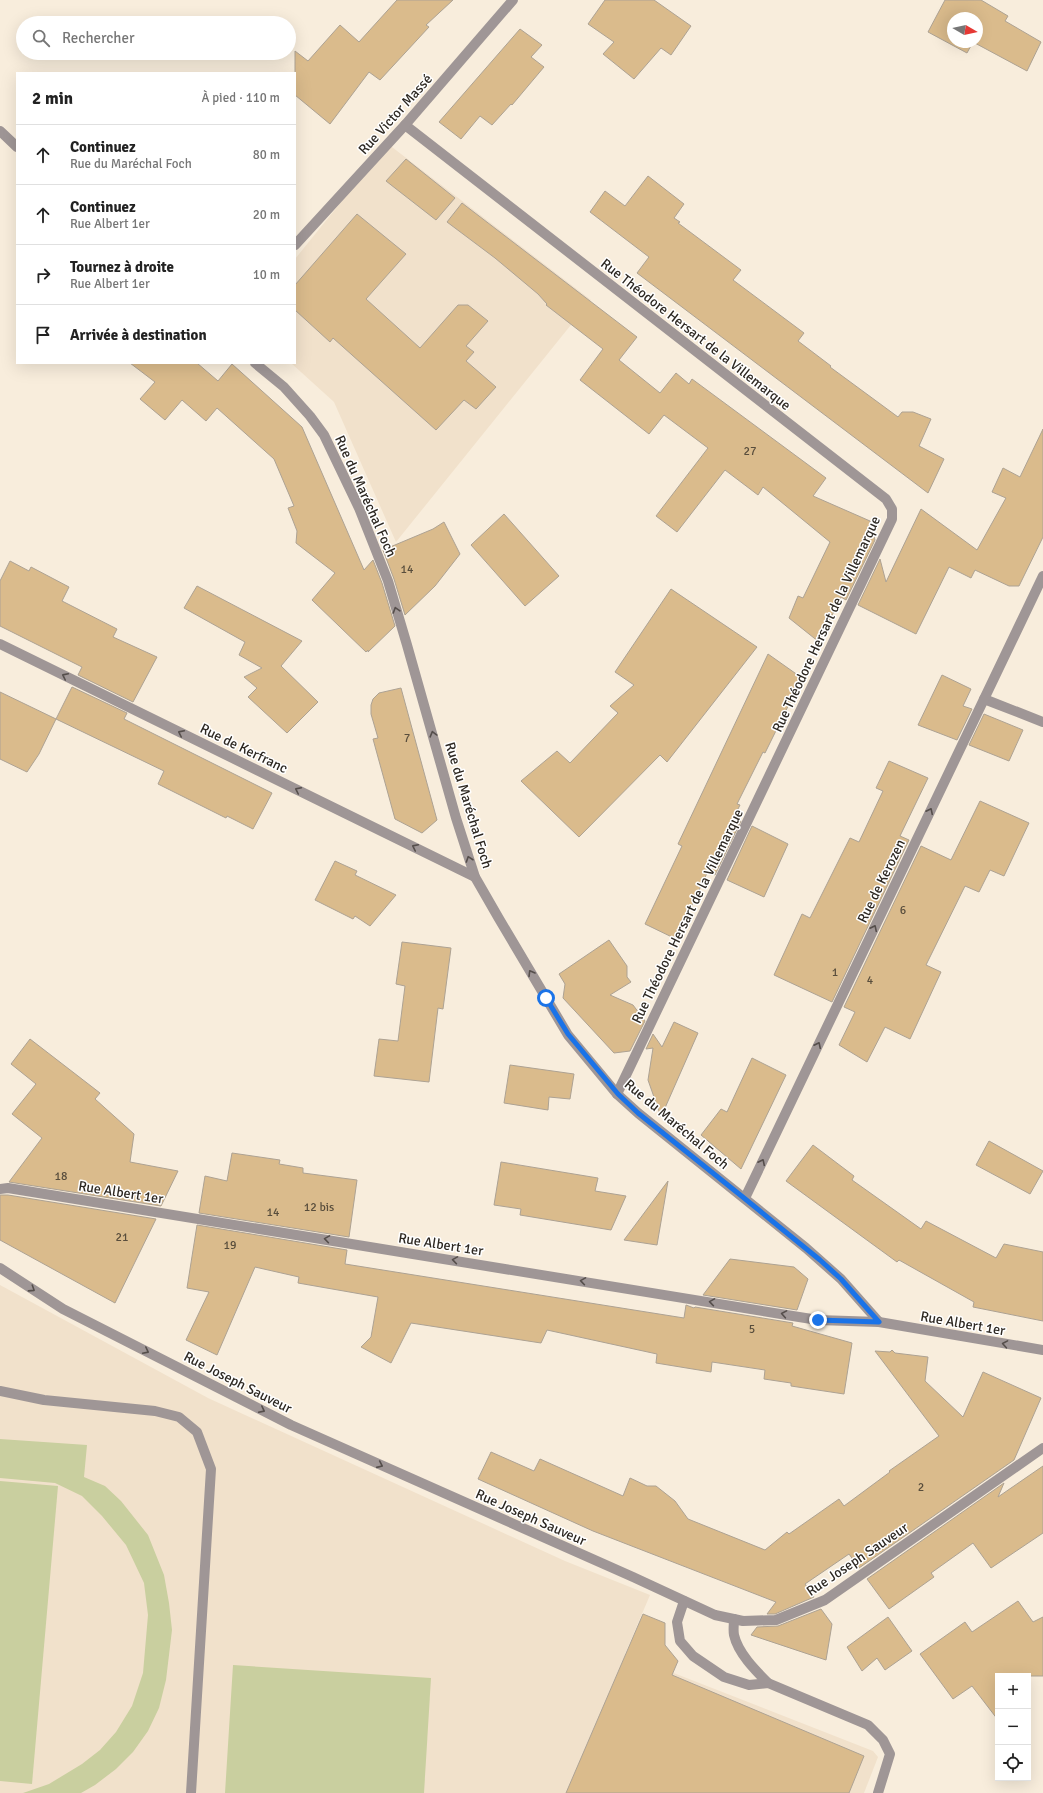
<!DOCTYPE html>
<html lang="fr">
<head>
<meta charset="utf-8">
<style>
  body { margin:0; font-family:Signika,sans-serif; background:#f2f2f2; color:#222 }
  .controls { position:absolute; right:12px; bottom:12px; display:grid; overflow:hidden; border-radius:0px; box-shadow:0 4px 16px #0002 }
  .controls button { width:36px; height:36px; display:grid; place-items:center; padding:0; border:0; border-bottom:1px solid #e0e0e0; background:#fff; color:#222; font:20px sans-serif }
  .compass { position:absolute; left:947px; top:12px; width:36px; height:36px; border-radius:50%; background:#fff; box-shadow:0 4px 16px #0002; rotate:99deg }
  .stop { position:absolute; width:12px; height:12px; margin:-9px; border:3px solid #1a73e8; border-radius:50%; background:#fff }
  .stop.end { background:#1a73e8; border-color:#fff; box-shadow:0 1px 4px #0008 }
  .list { margin:0; padding:0; list-style:none }
  h2 { display:flex; justify-content:space-between; align-items:center; height:52px; margin:0; padding:0 16px; font-size:17px }
  h2 small { font-size:13px; font-weight:400; color:#767676 }
  .list li { display:grid; grid-template-columns:26px 1fr auto; gap:12px; align-items:center; box-sizing:border-box; height:60px; padding:0 16px; border-top:1px solid #e0e0e0 }
  .list b { display:block; font-size:15px; white-space:nowrap }
  .list p { margin:0; font-size:13px; white-space:nowrap; color:#767676 }
  .list em { font-size:13px; font-style:normal; color:#767676 }
  .icon { flex:none; width:22px; height:22px; fill:none; stroke:currentColor; stroke-width:2; stroke-linecap:round; stroke-linejoin:round }
  .map { position:relative; flex:none; width:1043px; height:1793px; overflow:hidden }
  .search { position:absolute; background:#fff; box-shadow:0 4px 16px #0002; left:16px; top:16px; width:280px; height:44px; display:flex; align-items:center; gap:10px; box-sizing:border-box; padding:0 14px; border-radius:22px; color:#767676; font-size:15px }
  .panel { position:absolute; background:#fff; box-shadow:0 4px 16px #0002; left:16px; top:72px; width:280px; height:292px; border-radius:0px }
  .map>svg:first-child { display:block }
  .built { fill:#f1e1cb }
  .green { fill:#c9cf9f }
  .building { fill:#dabb8c; stroke:#ada293; fill-rule:evenodd }
  .lines { fill:none; stroke-linecap:round; stroke-linejoin:round }
  .minor { stroke:#9f9696; stroke-width:10 }
  .oneway { stroke:#554e4b }
  .route { stroke:#1a73e8; stroke-width:5 }
  .labels { text-anchor:middle; stroke-width:3; stroke-linejoin:round; paint-order:stroke }
  .number-label { font-size:12px; fill:#584d3c }
  .street-label { font-size:14px; fill:#2d2822; stroke:#fff }
</style>
</head>
<body>
<div class="map">
<svg width="1043" height="1793" viewBox="0 0 1043 1793">
  <rect width="100%" height="100%" fill="#f8eddc"/>
  <g class="built">
    <polygon points="388,144 591,300 396,542 334,402 291,363 295,363 295,259"/>
    <polygon points="0,1285 208,1398 565,1561 650,1595 625,1654 873,1751 878,1757 864,1793 0,1793"/>
  </g>
  <g class="green">
    <polygon points="0,1439 87,1445 84,1477 105,1486 121,1501 148,1535 164,1575 169,1603 172,1630 166,1680 159,1708 148,1731 133,1752 116,1769 95,1785 81,1793 23,1793 49,1784 82,1764 100,1750 116,1732 132,1706 143,1673 148,1615 144,1583 126,1545 102,1516 82,1496 55,1483 0,1478"/>
    <polygon points="0,1481 58,1486 32,1784 0,1781"/>
    <polygon points="233,1665 431,1678 424,1793 225,1793"/>
  </g>
  <g class="building">
    <polygon points="397,0 453,0 426,25 429,27 380,80 369,72 330,124 295,95 295,51 308,61 340,25 359,42"/>
    <polygon points="605,0 654,0 691,26 671,55 661,48 634,79 603,54 614,42 588,24"/>
    <path d="M945 0H981L1008 16 1005 21 1041 42 1027 71 973 42 967 53 928 32ZM953 18H977V42H953Z"/>
    <polygon points="520,29 542,45 531,57 544,67 512,105 511,104 492,125 480,116 461,139 439,122"/>
    <polygon points="406,159 455,198 436,220 386,181"/>
    <polygon points="648,176 684,204 674,218 680,222 678,223 741,270 733,280 804,333 798,341 831,366 830,367 898,417 902,412 913,412 931,419 919,446 944,459 928,493 637,273 649,257 590,212 605,191 625,206"/>
    <polygon points="462,203 637,337 619,360 660,393 676,373 689,384 692,379 826,478 813,496 870,521 875,540 846,600 841,597 819,642 789,618 798,596 803,598 830,542 763,487 758,495 725,470 677,532 656,516 708,448 664,415 649,434 580,380 603,349 546,305 547,304 538,294 495,258 447,222"/>
    <polygon points="357,214 406,254 366,299 420,348 458,305 468,305 488,321 466,346 474,352 466,361 496,387 476,409 464,400 436,430 333,338 330,342 295,310 295,285"/>
    <polygon points="130,363 197,363 218,381 232,364 302,427 364,570 373,560 382,583 395,626 368,652 368,650 366,652 312,600 335,573 296,543 297,531 288,508 294,506 274,459 217,408 206,421 182,400 165,420 140,399 155,382"/>
    <polygon points="1043,429 1043,537 1019,586 1009,586 975,570 971,578 949,567 916,634 858,605 880,559 886,582 921,509 977,550 1006,498 992,492 1003,468 1020,477"/>
    <polygon points="504,514 559,576 525,606 471,545"/>
    <polygon points="444,522 460,554 435,586 405,615 394,579 383,550 433,529"/>
    <polygon points="10,561 29,571 31,567 69,587 62,601 117,629 113,637 157,657 133,702 78,675 82,667 0,626 0,581"/>
    <polygon points="197,586 302,641 281,666 318,702 287,733 248,697 257,688 244,677 262,668 239,655 245,642 184,608"/>
    <polygon points="671,589 757,647 667,762 660,755 579,837 521,781 557,751 570,763 618,713 610,706 634,685 615,672"/>
    <polygon points="768,654 802,678 765,753 763,752 737,804 740,805 734,817 741,821 715,875 708,871 676,939 645,924 682,846 678,844"/>
    <polygon points="942,675 971,689 963,706 972,709 957,740 918,725"/>
    <polygon points="72,687 127,713 124,719 272,793 253,829 227,816 226,818 158,784 164,771 56,719"/>
    <polygon points="401,688 437,820 422,833 395,819 373,739 378,738 371,714 371,705 373,699 379,693"/>
    <polygon points="0,692 56,719 39,754 27,772 0,759"/>
    <polygon points="984,714 1023,730 1009,761 969,745"/>
    <polygon points="889,761 928,778 900,836 909,840 832,1002 774,975 802,914 810,918 850,838 859,842 883,791 876,788"/>
    <polygon points="980,801 1029,823 1004,876 990,870 979,892 965,886 926,965 941,972 910,1039 885,1027 867,1062 839,1045 855,1012 844,1007 921,846 951,860"/>
    <polygon points="752,826 788,844 764,897 727,880"/>
    <polygon points="335,861 357,871 355,875 396,895 370,926 355,916 353,919 315,900"/>
    <polygon points="609,940 627,966 627,977 631,982 610,995 633,1005 645,1021 630,1051 614,1053 563,998 565,984 559,974"/>
    <polygon points="402,942 451,948 443,1009 438,1008 429,1082 374,1076 379,1039 398,1041 405,986 396,984"/>
    <polygon points="674,1022 698,1033 661,1117 648,1080 653,1048 646,1049 653,1034 662,1047"/>
    <polygon points="30,1039 100,1093 95,1099 134,1134 130,1162 178,1171 161,1206 9,1182 42,1138 12,1114 36,1084 11,1064"/>
    <polygon points="752,1058 786,1075 741,1169 701,1135 721,1109 727,1112"/>
    <polygon points="510,1065 574,1074 570,1099 549,1097 548,1110 504,1103"/>
    <polygon points="989,1141 1043,1171 1030,1194 976,1165"/>
    <polygon points="813,1145 854,1176 852,1180 921,1229 926,1221 996,1258 1004,1244 1043,1252 1043,1321 973,1307 974,1302 899,1260 897,1262 786,1181"/>
    <polygon points="232,1153 280,1160 279,1164 303,1168 303,1173 357,1180 349,1237 199,1213 205,1176 227,1181"/>
    <polygon points="501,1162 598,1178 595,1191 626,1196 611,1230 520,1215 521,1209 494,1205"/>
    <polygon points="668,1181 657,1245 624,1240"/>
    <polygon points="0,1195 8,1195 156,1219 115,1303 0,1240"/>
    <polygon points="197,1225 347,1250 345,1264 684,1318 686,1305 694,1308 695,1307 793,1323 792,1326 852,1343 844,1394 791,1386 791,1383 764,1379 765,1370 712,1362 711,1372 656,1363 657,1354 547,1330 541,1343 411,1323 391,1363 361,1347 371,1337 378,1297 298,1283 299,1277 255,1267 217,1355 186,1340 209,1292 187,1288"/>
    <polygon points="730,1259 794,1267 808,1279 797,1310 703,1295"/>
    <polygon points="892,1350 895,1353 928,1357 925,1381 963,1417 983,1372 1041,1398 1014,1460 859,1568 849,1554 805,1584 814,1597 775,1614 767,1614 776,1602 593,1531 478,1479 491,1452 534,1471 540,1459 623,1496 630,1478 647,1486 656,1486 675,1501 688,1519 765,1550 787,1532 789,1534 839,1499 844,1506 890,1472 889,1471 939,1436 875,1351 890,1352"/>
    <polygon points="1043,1466 1043,1533 991,1568 973,1543 931,1573 934,1577 889,1609 867,1579 1004,1483 998,1497"/>
    <polygon points="1018,1601 1033,1622 1043,1617 1043,1676 998,1676 998,1720 972,1686 953,1699 920,1654 965,1622 972,1632"/>
    <polygon points="821,1609 832,1624 826,1660 751,1635 757,1627 778,1626"/>
    <polygon points="643,1614 665,1623 665,1645 678,1661 672,1675 864,1756 849,1793 566,1793"/>
    <polygon points="888,1617 912,1651 885,1670 877,1658 862,1671 847,1647"/>
  </g>
  <g class="lines">
    <g class="minor">
      <polyline points="405,125 886,499 892,509 892,519 617,1094"/>
      <polyline points="0,131 17,147"/>
      <polyline points="295,245 405,125 513,0"/>
      <polyline points="255,363 284,387 310,416 324,435 359,508 388,581 407,645 456,818 475,877 498,917 568,1035 617,1094 638,1113 806,1248 841,1279 879,1322"/>
      <polyline points="0,644 475,877"/>
      <polyline points="984,699 1043,722"/>
      <polyline points="0,1189 8,1188 799,1317 818,1320 879,1322 1043,1350"/>
      <polyline points="745,1198 1043,576"/>
      <polyline points="0,1268 63,1309 291,1425 633,1577 715,1615 743,1621 776,1620 825,1600 1043,1448"/>
      <polyline points="0,1391 44,1400 155,1411 179,1417 197,1432 211,1469 191,1793"/>
      <polyline points="684,1601 677,1622 680,1641 693,1656 724,1677 749,1685 768,1683 868,1725 883,1740 890,1754 878,1793"/>
      <path d="M734 1619C734 1624 733 1630 734 1635 738 1653 755 1670 768 1683"/>
    </g>
  </g>
  <defs><path id="oneway-chevron" d="M-2-3.5L2.5 0L-2 3.5" fill="none" stroke-width="1.6" stroke-linecap="round" stroke-linejoin="round"/></defs>
  <g class="oneway">
    <use href="#oneway-chevron" transform="translate(396 610) rotate(-107)"/>
    <use href="#oneway-chevron" transform="translate(65 676) rotate(-154)"/>
    <use href="#oneway-chevron" transform="translate(181 733) rotate(-154)"/>
    <use href="#oneway-chevron" transform="translate(433 734) rotate(-105)"/>
    <use href="#oneway-chevron" transform="translate(298 790) rotate(-154)"/>
    <use href="#oneway-chevron" transform="translate(930 811) rotate(-64)"/>
    <use href="#oneway-chevron" transform="translate(415 847) rotate(-154)"/>
    <use href="#oneway-chevron" transform="translate(469 859) rotate(-109)"/>
    <use href="#oneway-chevron" transform="translate(874 928) rotate(-64)"/>
    <use href="#oneway-chevron" transform="translate(531 973) rotate(-121)"/>
    <use href="#oneway-chevron" transform="translate(818 1045) rotate(-64)"/>
    <use href="#oneway-chevron" transform="translate(762 1162) rotate(-64)"/>
    <use href="#oneway-chevron" transform="translate(327 1239) rotate(-171)"/>
    <use href="#oneway-chevron" transform="translate(455 1260) rotate(-171)"/>
    <use href="#oneway-chevron" transform="translate(583 1281) rotate(-171)"/>
    <use href="#oneway-chevron" transform="translate(32 1289) rotate(33)"/>
    <use href="#oneway-chevron" transform="translate(712 1302) rotate(-171)"/>
    <use href="#oneway-chevron" transform="translate(784 1314) rotate(-170)"/>
    <use href="#oneway-chevron" transform="translate(1005 1344) rotate(-170)"/>
    <use href="#oneway-chevron" transform="translate(146 1351) rotate(27)"/>
    <use href="#oneway-chevron" transform="translate(262 1410) rotate(27)"/>
    <use href="#oneway-chevron" transform="translate(380 1465) rotate(24)"/>
  </g>
  <g class="lines">
    <polyline class="route" points="546,998 568,1034 618,1094 638,1113 744,1198 820,1260 841,1279 879,1322 818,1320"/>
  </g>
  <g class="labels">
    <g class="number-label">
      <text x="750" y="455">27</text>
      <text x="407" y="573">14</text>
      <text x="407" y="742">7</text>
      <text x="903" y="914">6</text>
      <text x="835" y="976">1</text>
      <text x="870" y="984">4</text>
      <text x="61" y="1180">18</text>
      <text x="319" y="1211">12 bis</text>
      <text x="273" y="1216">14</text>
      <text x="122" y="1241">21</text>
      <text x="230" y="1249">19</text>
      <text x="752" y="1333">5</text>
      <text x="921" y="1491">2</text>
    </g>
    <g class="street-label">
      <text transform="translate(395 114) rotate(-48)" y="5">Rue Victor Massé</text>
      <text transform="translate(696 334) rotate(38)" y="5">Rue Théodore Hersart de la Villemarque</text>
      <text transform="translate(366 496) rotate(66)" y="5">Rue du Maréchal Foch</text>
      <text transform="translate(826 624) rotate(-65)" y="5">Rue Théodore Hersart de la Villemarque</text>
      <text transform="translate(244 748) rotate(26)" y="5">Rue de Kerfranc</text>
      <text transform="translate(469 805) rotate(73)" y="5">Rue du Maréchal Foch</text>
      <text transform="translate(881 881) rotate(-64)" y="5">Rue de Kerozen</text>
      <text transform="translate(687 916) rotate(-64)" y="5">Rue Théodore Hersart de la Villemarque</text>
      <text transform="translate(677 1124) rotate(40)" y="5">Rue du Maréchal Foch</text>
      <text transform="translate(121 1192) rotate(9)" y="5">Rue Albert 1er</text>
      <text transform="translate(441 1244) rotate(9)" y="5">Rue Albert 1er</text>
      <text transform="translate(963 1323) rotate(10)" y="5">Rue Albert 1er</text>
      <text transform="translate(238 1382) rotate(27)" y="5">Rue Joseph Sauveur</text>
      <text transform="translate(531 1517) rotate(24)" y="5">Rue Joseph Sauveur</text>
      <text transform="translate(857 1559) rotate(-34)" y="5">Rue Joseph Sauveur</text>
    </g>
  </g>
</svg>
<div class="controls">
<button>+</button>
<button>−</button>
<button><svg class="icon" aria-label="locate" viewBox="0 0 24 24"><circle cx="12" cy="12" r="6"/><path d="M12 2v4M12 18v4M2 12h4M18 12h4"/></svg></button>
</div>
<svg class="compass" viewBox="-18 -18 36 36"><path d="M0-13l5 13h-10z" fill="#e53935"/><path d="M0 13l5-13h-10z" fill="#767676"/></svg>
<div class="stop" style="left:546px;top:998px"></div>
<div class="stop end" style="left:818px;top:1320px"></div>
<div class="search"><svg class="icon" aria-label="search" viewBox="0 0 24 24"><circle cx="10" cy="10" r="6"/><path d="M15 15l6 6"/></svg>Rechercher</div>
<section class="panel">
<h2>2 min<small>À pied · 110 m</small></h2>
<ul class="list">
<li><svg class="icon" aria-label="ahead" viewBox="0 0 24 24"><path d="M12 20V5M6 11l6-6 6 6"/></svg><div><b>Continuez</b><p>Rue du Maréchal Foch</p></div><em>80 m</em></li>
<li><svg class="icon" aria-label="ahead" viewBox="0 0 24 24"><path d="M12 20V5M6 11l6-6 6 6"/></svg><div><b>Continuez</b><p>Rue Albert 1er</p></div><em>20 m</em></li>
<li><svg class="icon" aria-label="right" viewBox="0 0 24 24"><path d="M7 20v-9h11M14 6l5 5-5 5"/></svg><div><b>Tournez à droite</b><p>Rue Albert 1er</p></div><em>10 m</em></li>
<li><svg class="icon" aria-label="arrive" viewBox="0 0 24 24"><path d="M6 21V4h12l-3 4 3 4H6"/></svg><div><b>Arrivée à destination</b></div></li>
</ul>
</section>
</div>
</body>
</html>
